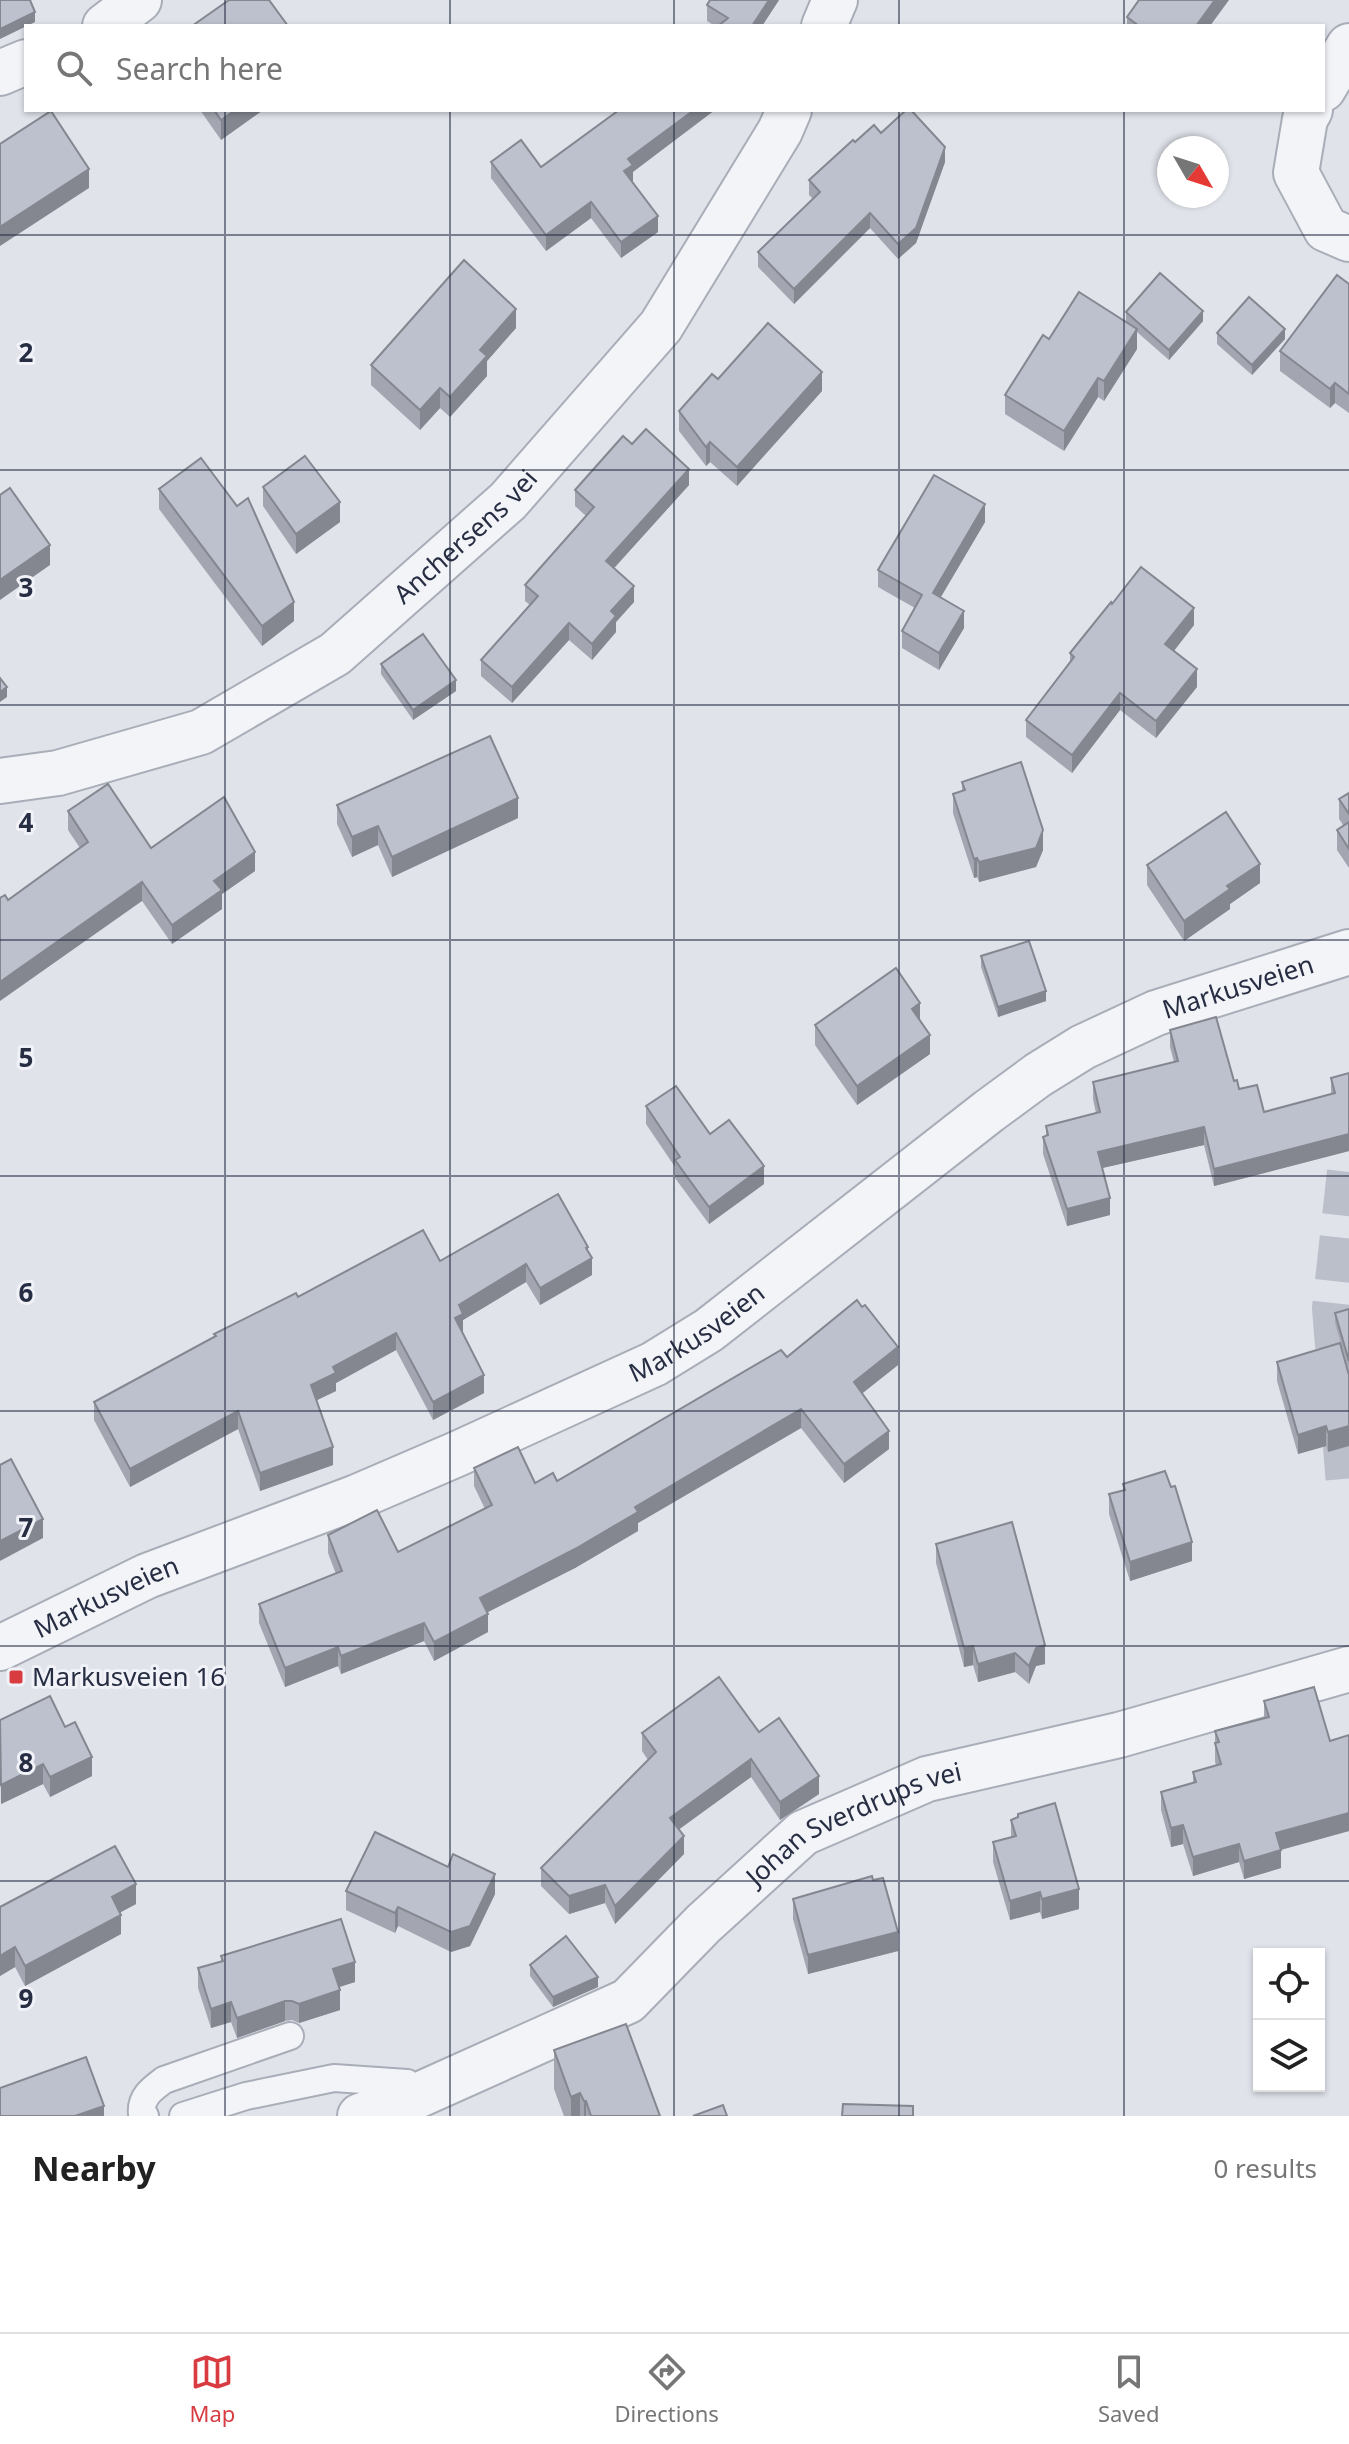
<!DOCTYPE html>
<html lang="en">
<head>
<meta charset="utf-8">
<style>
  body { margin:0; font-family:"Noto Sans",sans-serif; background:#f2f2f2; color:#222 }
  .controls { position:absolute; right:24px; bottom:24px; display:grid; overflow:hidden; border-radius:0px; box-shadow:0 2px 6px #0004 }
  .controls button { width:72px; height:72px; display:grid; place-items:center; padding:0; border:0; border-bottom:2px solid #e0e0e0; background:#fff; color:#222; font:40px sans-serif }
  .compass { position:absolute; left:1157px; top:136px; width:72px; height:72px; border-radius:50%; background:#fff; box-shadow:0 2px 6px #0004; rotate:129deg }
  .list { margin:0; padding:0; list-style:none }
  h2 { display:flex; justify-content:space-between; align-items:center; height:104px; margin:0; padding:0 32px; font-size:34px }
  h2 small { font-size:26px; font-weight:400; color:#767676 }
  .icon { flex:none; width:44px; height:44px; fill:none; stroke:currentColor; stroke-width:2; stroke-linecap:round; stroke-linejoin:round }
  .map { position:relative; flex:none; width:1349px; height:2116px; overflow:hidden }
  .search { position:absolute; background:#fff; box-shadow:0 2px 6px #0004; left:24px; right:24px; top:24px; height:88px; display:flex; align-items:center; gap:20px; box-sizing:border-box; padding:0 28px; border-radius:0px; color:#767676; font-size:30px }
  .sheet { height:216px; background:#fff }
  nav { display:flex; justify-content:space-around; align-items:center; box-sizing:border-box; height:112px; border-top:2px solid #e0e0e0; background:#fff; font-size:22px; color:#767676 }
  nav a { display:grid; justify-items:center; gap:4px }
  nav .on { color:#d83c41 }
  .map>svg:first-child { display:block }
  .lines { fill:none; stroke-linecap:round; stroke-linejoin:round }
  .highway-tunnel { stroke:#bbbfc9; stroke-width:44; stroke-dasharray:44 22; stroke-linecap:butt }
  .lane-casing { stroke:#a8adb8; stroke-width:30 }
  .street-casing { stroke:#a8adb8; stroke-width:48 }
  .lane { stroke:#f3f4f8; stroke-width:26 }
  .street { stroke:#f3f4f8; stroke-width:44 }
  .wall { fill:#a3a6b0 }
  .shaded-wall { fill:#848790 }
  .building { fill:#bdc1cd; stroke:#848790; stroke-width:2 }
  .grid { fill:none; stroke:#272e43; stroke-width:2; stroke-opacity:0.55 }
  .poi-dot { fill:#d83c41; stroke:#f0f2f7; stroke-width:3 }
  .labels { text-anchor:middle; stroke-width:6; stroke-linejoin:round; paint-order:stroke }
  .street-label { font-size:26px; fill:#272e43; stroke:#f0f2f7 }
  .poi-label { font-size:26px; fill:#272e43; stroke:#f0f2f7; text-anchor:start }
  .grid-label { font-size:26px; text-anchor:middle; font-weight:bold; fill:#272e43; stroke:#f0f2f7; stroke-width:6; stroke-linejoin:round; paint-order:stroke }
</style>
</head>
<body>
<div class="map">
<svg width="1349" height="2116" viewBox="0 0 1349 2116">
  <rect width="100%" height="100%" fill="#e0e3ea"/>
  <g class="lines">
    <polyline class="highway-tunnel" points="1349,1172 1334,1308 1349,1497"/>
    <g class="lane-casing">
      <g id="lane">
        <path d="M145 2116 142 2114C140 2097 152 2089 164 2080L290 2036"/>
        <polyline points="183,2116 246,2096 334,2078 407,2083 419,2095"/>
      </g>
    </g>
    <g class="street-casing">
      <g id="street">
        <polyline points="105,26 139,0"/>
        <polyline points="824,26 835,0"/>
        <polyline points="0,73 26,62"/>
        <polyline points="1323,89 1349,46"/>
        <polyline points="1310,110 1305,119 1296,173 1326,229 1349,239"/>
        <path id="s1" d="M0 781 58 773 201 732 335 654 508 501 661 326 780 131 789 110"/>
        <path id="s2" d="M0 1648 147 1576 357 1497 457 1454 654 1364 709 1330 989 1111 1038 1075 1083 1047 1156 1013 1349 952"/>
        <path id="s3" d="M360 2116 419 2095 628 2001 703 1924 803 1833 927 1779 1119 1735 1349 1669"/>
      </g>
    </g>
    <use href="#lane" class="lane"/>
    <use href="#street" class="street"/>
  </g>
  <g class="wall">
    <polygon points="710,0 779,0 762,26 715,26 707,21 707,5"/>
    <polygon points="1127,17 1210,26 1127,26"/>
    <polygon points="200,110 263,110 221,140"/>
    <polygon points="881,133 945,162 916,243 898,259 870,228 794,304 758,267 758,252 813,199 809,195 809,180 855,142"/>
    <polygon points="491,162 541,167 633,172 632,182 658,232 621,258 591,218 546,251 491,178"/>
    <polygon points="1349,284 1349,413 1335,403 1330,408 1280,371 1280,351"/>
    <polygon points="1126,312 1203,321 1169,360 1137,332 1137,349 1104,401 1098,397 1064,451 1005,414 1005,395 1049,339 1126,322"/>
    <polygon points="516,328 487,361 487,376 450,417 440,408 420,430 371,385 371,365"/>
    <polygon points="1217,333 1285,339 1252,375 1217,344"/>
    <polygon points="718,379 822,391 737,486 710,462 706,466 679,431 679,411"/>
    <polygon points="632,444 689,485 614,568 634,602 616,622 616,632 592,660 569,640 512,703 481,676 481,660 530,605 525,601 525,585 586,516 575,506 575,490"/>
    <polygon points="263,487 340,522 296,554 263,506"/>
    <polygon points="159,489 294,621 262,646 159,509"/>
    <polygon points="985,522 941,597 964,628 939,670 902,648 902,631 915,608 878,587 878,570"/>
    <polygon points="1112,604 1194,625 1174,651 1197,687 1156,738 1120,710 1072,773 1026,737 1026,720 1070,663 1070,653"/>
    <polygon points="381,664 456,691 413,720 381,674"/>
    <polygon points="962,782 1043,850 1036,867 979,882 977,877 974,878 953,813 953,794 962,791"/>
    <polygon points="1349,793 1349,868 1337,850 1337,830 1343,825 1339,819 1339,799"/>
    <polygon points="337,805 518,818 392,877 378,845 352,857 337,824"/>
    <polygon points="68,811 151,848 255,871 222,894 222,909 172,944 142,901 8,900 80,848 68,830"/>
    <polygon points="1147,865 1260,883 1230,904 1230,909 1184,941 1147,885"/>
    <polygon points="981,956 1046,1001 998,1017 981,967"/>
    <polygon points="920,1020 930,1054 857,1105 815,1045 815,1025"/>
    <polygon points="1170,1030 1234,1081 1239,1089 1264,1112 1331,1094 1331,1078 1349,1151 1214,1186 1204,1145 1102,1168 1110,1215 1067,1226 1043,1154 1043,1137 1046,1136 1046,1126 1096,1113 1093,1099 1093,1082 1174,1062 1170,1047"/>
    <polygon points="646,1106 710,1134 764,1184 709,1224 675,1178 675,1167 646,1124"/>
    <polygon points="588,1252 592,1275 540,1305 526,1282 463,1320 462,1332 484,1393 433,1420 396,1350 336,1383 336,1391 317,1400 333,1465 260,1491 238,1429 130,1487 94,1420 94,1402 214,1337 214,1334 298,1297 440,1261"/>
    <polygon points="1349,1309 1349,1371 1335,1323 1335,1313"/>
    <polygon points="787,1357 898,1365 862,1393 889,1449 844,1483 801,1428 638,1523 638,1531 575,1568 488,1612 488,1632 434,1661 424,1641 341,1674 338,1666 285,1687 259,1623 259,1604 336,1574 328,1553 328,1535 398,1552 485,1509 474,1486 474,1468 535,1483 557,1481"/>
    <polygon points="1277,1362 1349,1375 1328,1452 1326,1446 1298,1454 1277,1381"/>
    <polygon points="1123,1484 1192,1561 1130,1581 1109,1514 1109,1494 1123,1490"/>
    <polygon points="936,1544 1045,1664 1036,1666 1029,1684 1015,1672 978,1682 973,1665 964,1667 936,1563"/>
    <polygon points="1264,1701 1330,1741 1349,1735 1349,1831 1281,1850 1281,1868 1244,1879 1239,1862 1193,1876 1183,1844 1171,1847 1161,1810 1161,1792 1193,1783 1193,1772 1216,1766 1215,1761 1215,1731 1264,1718"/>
    <polygon points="0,1720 65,1727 92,1776 50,1797 43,1784 1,1804"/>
    <polygon points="759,1732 819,1794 780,1820 751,1777 679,1829 684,1854 615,1924 605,1903 569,1914 541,1886 541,1868 648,1760 642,1751 642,1733"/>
    <polygon points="1011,1820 1079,1909 1042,1919 1040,1912 1010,1920 993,1862 993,1842 1011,1837"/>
    <polygon points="346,1891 495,1894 470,1946 451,1952 398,1926 395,1933 346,1910"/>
    <polygon points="793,1899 898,1951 808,1974 793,1919"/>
    <polygon points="136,1904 120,1912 121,1934 25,1986 15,1967 0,1976 0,1907"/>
    <polygon points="221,1956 355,1982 339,1987 340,2010 299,2023 292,2020 285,2021 237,2038 231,2022 211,2028 198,1988 198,1968 221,1962"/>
    <polygon points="530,1965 598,1987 553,2007 530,1976"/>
    <polygon points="554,2050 660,2116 564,2116 554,2089"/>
  </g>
  <g class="shaded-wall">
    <polygon points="769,0 779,0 762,26 752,26"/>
    <polygon points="1215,0 1229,0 1210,26 1196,26"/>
    <polygon points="35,12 35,22 0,39 0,29"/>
    <polygon points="235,110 263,110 221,140 221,120"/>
    <polygon points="694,110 715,110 633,172 633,181 624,187 624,171 628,159"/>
    <polygon points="945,147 945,162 916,243 898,259 898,244"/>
    <polygon points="89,169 89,188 0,246 0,227"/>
    <polygon points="591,202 591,218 546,251 546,235"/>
    <polygon points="870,213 870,228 794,304 794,289"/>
    <polygon points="658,216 658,232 621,258 621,242"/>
    <polygon points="516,309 516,328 487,361 487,376 450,417 450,397 480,350"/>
    <polygon points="1203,311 1203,321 1169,360 1169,350"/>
    <polygon points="1137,329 1137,349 1104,401 1104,381"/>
    <polygon points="1285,329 1285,339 1252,375 1252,365"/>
    <polygon points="822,372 822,391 737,486 737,467"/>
    <polygon points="1098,378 1098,397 1064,451 1064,431"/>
    <polygon points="1335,383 1335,403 1330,408 1330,389"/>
    <polygon points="440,388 440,408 420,430 420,410"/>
    <polygon points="710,442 710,462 706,466 706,447"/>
    <polygon points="689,469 689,485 606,577 606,561"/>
    <polygon points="340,502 340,522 296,554 296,534"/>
    <polygon points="985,504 985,522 933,610 933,593"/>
    <polygon points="50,545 50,565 0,600 0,580"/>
    <polygon points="634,586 634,602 616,622 616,632 592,660 592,644 611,611"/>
    <polygon points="294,602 294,621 262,646 262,626"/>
    <polygon points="1194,608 1194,625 1165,662 1165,644"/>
    <polygon points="964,611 964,628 939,670 939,653"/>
    <polygon points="569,623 569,640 512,703 512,687"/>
    <polygon points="1197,669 1197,687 1156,738 1156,721"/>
    <polygon points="456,680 456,691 413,720 413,710"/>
    <polygon points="7,687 7,697 0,702 0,692"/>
    <polygon points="1120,693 1120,710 1072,773 1072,755"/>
    <polygon points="518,798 518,818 392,877 392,857"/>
    <polygon points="378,826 378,845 352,857 352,837"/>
    <polygon points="1043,830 1043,850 1036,867 979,882 979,862"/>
    <polygon points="255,852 255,871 222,894 222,909 172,944 172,925 214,881"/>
    <polygon points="977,858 977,877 974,878 974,859"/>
    <polygon points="1260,864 1260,883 1230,904 1230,909 1184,941 1184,921 1227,886"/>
    <polygon points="142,882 142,901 0,1001 0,982"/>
    <polygon points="1046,991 1046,1001 998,1017 998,1007"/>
    <polygon points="920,1003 920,1023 912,1009"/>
    <polygon points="930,1035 930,1054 857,1105 857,1086"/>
    <polygon points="1204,1127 1204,1145 1098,1169 1098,1152"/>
    <polygon points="1349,1134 1349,1151 1214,1186 1214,1169"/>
    <polygon points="764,1166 764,1184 709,1224 709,1207"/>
    <polygon points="1110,1198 1110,1215 1067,1226 1067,1209"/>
    <polygon points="588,1247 588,1260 592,1258 592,1275 540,1305 540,1288"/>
    <polygon points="526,1264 526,1282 463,1320 463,1332 455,1336 455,1318 459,1305"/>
    <polygon points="396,1333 396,1350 336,1383 336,1391 311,1403 311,1385 333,1367"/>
    <polygon points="898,1347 898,1365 854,1400 854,1382"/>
    <polygon points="484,1375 484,1393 433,1420 433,1402"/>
    <polygon points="801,1409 801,1428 638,1523 638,1531 575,1568 480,1616 480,1598"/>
    <polygon points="238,1411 238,1429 130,1487 130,1469"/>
    <polygon points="1326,1426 1326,1446 1298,1454 1298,1435"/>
    <polygon points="1349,1426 1349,1446 1328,1452 1328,1432"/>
    <polygon points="889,1431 889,1449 844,1483 844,1464"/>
    <polygon points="333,1447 333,1465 260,1491 260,1473"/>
    <polygon points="43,1519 43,1538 0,1561 0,1541"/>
    <polygon points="1192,1542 1192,1561 1130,1581 1130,1562"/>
    <polygon points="488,1614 488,1632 434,1661 434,1642"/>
    <polygon points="424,1623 424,1641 341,1674 341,1656"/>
    <polygon points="1045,1645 1045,1664 1036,1666 1029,1684 1029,1666 1036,1648"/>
    <polygon points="973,1646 973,1665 964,1667 964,1648"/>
    <polygon points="338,1647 338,1666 285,1687 285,1668"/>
    <polygon points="1015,1653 1015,1672 978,1682 978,1664"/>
    <polygon points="92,1757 92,1776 50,1797 50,1777"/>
    <polygon points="751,1759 751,1777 670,1836 670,1818"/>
    <polygon points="43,1764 43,1784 1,1804 1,1785"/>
    <polygon points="819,1776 819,1794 780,1820 780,1802"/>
    <polygon points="1349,1813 1349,1831 1276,1851 1276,1833"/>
    <polygon points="1183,1825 1183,1844 1171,1847 1171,1828"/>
    <polygon points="684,1836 684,1854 615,1924 615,1906"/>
    <polygon points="1239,1844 1239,1862 1193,1876 1193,1857"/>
    <polygon points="1281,1850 1281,1868 1244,1879 1244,1861"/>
    <polygon points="495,1874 495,1894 470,1946 451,1952 451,1932"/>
    <polygon points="136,1884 136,1904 112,1917 112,1897"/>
    <polygon points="605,1885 605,1903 569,1914 569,1896"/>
    <polygon points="1079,1889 1079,1909 1042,1919 1042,1899"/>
    <polygon points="1040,1892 1040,1912 1010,1920 1010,1901"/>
    <polygon points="398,1907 398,1926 395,1933 395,1913"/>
    <polygon points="121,1915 121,1934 25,1986 25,1966"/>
    <polygon points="898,1932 898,1951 808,1974 808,1955"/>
    <polygon points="15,1947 15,1967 0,1976 0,1956"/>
    <polygon points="355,1962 355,1982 333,1989 333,1969"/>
    <polygon points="598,1977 598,1987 553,2007 553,1997"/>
    <polygon points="340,1990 340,2010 299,2023 299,2004"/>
    <polygon points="285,2001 285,2021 237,2038 237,2018"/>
    <polygon points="231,2002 231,2022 211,2028 211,2009"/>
    <polygon points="580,2093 580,2116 571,2116 571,2097"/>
    <rect x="584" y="2101" width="2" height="15"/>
    <polygon points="104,2106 104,2116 75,2116"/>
  </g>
  <g class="building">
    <polygon points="0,0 30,0 35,12 0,29"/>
    <polygon points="229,0 269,0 288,26 192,26"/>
    <polygon points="710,0 769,0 752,26 718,26 728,18 707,5"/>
    <polygon points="1139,0 1215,0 1196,26 1139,26 1127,17"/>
    <polygon points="214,110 235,110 221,120"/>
    <polygon points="619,110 694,110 628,159 633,165 624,171 658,216 621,242 591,202 546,235 491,162 521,140 541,167"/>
    <polygon points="906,110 911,110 945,147 916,228 898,244 870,213 794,289 758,252 820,192 809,180 853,140 855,142 874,125 881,133"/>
    <polygon points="51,111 89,169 0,227 0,144"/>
    <polygon points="464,260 516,309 480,350 487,356 450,397 440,388 420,410 371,365"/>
    <polygon points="1160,273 1203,311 1169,350 1126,312"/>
    <polygon points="1337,275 1349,284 1349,394 1335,383 1330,389 1280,351"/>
    <polygon points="1079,292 1137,329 1104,381 1098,378 1064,431 1005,395 1043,335 1049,339"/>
    <polygon points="1249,297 1285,329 1252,365 1217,333"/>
    <polygon points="768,323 822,372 737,467 710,442 706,447 679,411 712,374 718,379"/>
    <polygon points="646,429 689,469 606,561 634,586 611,611 616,616 592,644 569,623 512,687 481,660 538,596 525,585 594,507 575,490 623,436 632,444"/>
    <polygon points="305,456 340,502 296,534 263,487"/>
    <polygon points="201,458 237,506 248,498 294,602 262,626 159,489"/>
    <polygon points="934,475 985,504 933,593 964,611 939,653 902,631 922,595 878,570"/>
    <polygon points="10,488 50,545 0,580 0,495"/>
    <polygon points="1141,567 1194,608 1165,644 1197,669 1156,721 1120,693 1072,755 1026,720 1074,657 1070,653 1111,602 1112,604"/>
    <polygon points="423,634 456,680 413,710 381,664"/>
    <polygon points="0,678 7,687 0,692"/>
    <polygon points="490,736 518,798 392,857 378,826 352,837 337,805"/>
    <polygon points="1021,762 1043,830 1036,848 979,862 977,858 974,859 953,794 965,790 962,782"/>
    <polygon points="108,784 151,848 224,797 255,852 214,881 222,890 172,925 142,882 0,982 0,898 5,895 8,900 88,842 68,811"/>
    <polygon points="1349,793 1349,814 1339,799"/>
    <polygon points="1226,812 1260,864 1227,886 1230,889 1184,921 1147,865"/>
    <polygon points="1349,822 1349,849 1337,830"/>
    <polygon points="1029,941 1046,991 998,1007 981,956"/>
    <polygon points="896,968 920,1003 912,1009 930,1035 857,1086 815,1025"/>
    <polygon points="1216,1017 1234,1081 1237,1080 1239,1089 1257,1085 1264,1112 1335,1093 1331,1078 1349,1073 1349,1134 1214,1169 1204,1127 1098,1152 1110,1198 1067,1209 1043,1137 1048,1135 1046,1126 1100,1112 1093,1082 1178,1061 1170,1030"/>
    <polygon points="676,1086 710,1134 729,1120 764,1166 709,1207 675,1160 680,1157 646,1106"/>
    <polygon points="558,1194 588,1247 586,1248 592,1258 540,1288 526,1264 459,1305 463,1314 455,1318 484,1375 433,1402 396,1333 333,1367 336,1373 311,1385 333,1447 260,1473 238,1411 130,1469 94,1402 216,1336 214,1334 296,1293 298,1297 423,1230 440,1261"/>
    <polygon points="857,1300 862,1307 865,1305 898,1347 854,1382 889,1431 844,1464 801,1409 635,1507 638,1512 575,1549 480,1598 488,1614 434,1642 424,1623 341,1656 338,1647 285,1668 259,1604 342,1571 328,1535 377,1510 398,1552 492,1505 474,1468 518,1447 535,1483 553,1473 557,1481 781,1350 787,1357"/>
    <polygon points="1349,1309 1349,1361 1335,1313"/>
    <polygon points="1340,1343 1349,1375 1349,1426 1328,1432 1326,1426 1298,1435 1277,1362"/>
    <polygon points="11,1459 43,1519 0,1541 0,1465"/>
    <polygon points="1165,1471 1171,1487 1175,1486 1192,1542 1130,1562 1109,1494 1125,1490 1123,1484"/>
    <polygon points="1012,1522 1045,1645 1036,1648 1029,1666 1015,1653 978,1664 973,1646 964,1648 936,1544"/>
    <polygon points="719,1677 759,1732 779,1718 819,1776 780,1802 751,1759 670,1818 684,1836 615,1906 605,1885 569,1896 541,1868 656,1752 642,1733"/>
    <polygon points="1314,1687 1330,1741 1349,1735 1349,1813 1276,1833 1281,1850 1244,1861 1239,1844 1193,1857 1183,1825 1171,1828 1161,1792 1196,1782 1193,1772 1221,1764 1215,1743 1219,1742 1215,1731 1269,1717 1264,1701"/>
    <polygon points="50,1696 65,1727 75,1722 92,1757 50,1777 43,1764 1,1785 0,1720"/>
    <polygon points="1055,1803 1079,1889 1042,1899 1040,1892 1010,1901 993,1842 1016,1836 1011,1820 1018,1817 1018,1814"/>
    <polygon points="375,1832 448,1867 453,1854 495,1874 470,1926 451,1932 398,1907 395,1913 346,1891"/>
    <polygon points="115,1846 136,1884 112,1897 121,1915 25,1966 15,1947 0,1956 0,1907"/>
    <polygon points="872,1876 873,1880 883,1878 898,1932 808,1955 793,1899"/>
    <polygon points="341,1919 355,1962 333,1969 340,1990 299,2004 292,2001 285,2001 237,2018 231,2002 211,2009 198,1968 223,1961 221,1956"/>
    <polygon points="566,1936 598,1977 553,1997 530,1965"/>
    <polygon points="626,2024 660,2116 591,2116 586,2101 584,2101 580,2093 571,2097 554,2050"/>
    <polygon points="86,2057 104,2106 75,2116 0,2116 0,2088"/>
    <polygon points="843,2104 913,2106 913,2116 842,2116"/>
    <polygon points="723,2105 727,2116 693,2116"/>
  </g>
  <path class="grid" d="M225 0V26M450 0V26M674 0V26M899 0V26M1124 0V26M225 110V2116M450 110V2116M674 110V2116M899 110V2116M1124 110V2116M0 235H1349M0 470H1349M0 705H1349M0 940H1349M0 1176H1349M0 1411H1349M0 1646H1349M0 1881H1349"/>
  <rect class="poi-dot" x="8" y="1669" width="16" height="16" rx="4"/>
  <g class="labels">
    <g class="street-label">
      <text dy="9" stroke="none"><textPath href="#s1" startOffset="538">Anchersens vei</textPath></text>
      <text dy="9" stroke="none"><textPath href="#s2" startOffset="1414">Markusveien</textPath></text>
      <text dy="9" stroke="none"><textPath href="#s2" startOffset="766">Markusveien</textPath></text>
      <text dy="9" stroke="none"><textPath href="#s2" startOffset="118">Markusveien</textPath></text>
      <text dy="9" stroke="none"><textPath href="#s3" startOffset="584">Johan Sverdrups vei</textPath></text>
    </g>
    <g class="poi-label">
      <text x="32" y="1686">Markusveien 16</text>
    </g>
  </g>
  <g class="grid-label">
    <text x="26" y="362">2</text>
    <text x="26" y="597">3</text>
    <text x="26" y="832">4</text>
    <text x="26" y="1067">5</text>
    <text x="26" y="1302">6</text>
    <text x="26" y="1537">7</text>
    <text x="26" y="1772">8</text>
    <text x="26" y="2008">9</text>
  </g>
</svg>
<div class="controls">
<button><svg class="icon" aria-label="locate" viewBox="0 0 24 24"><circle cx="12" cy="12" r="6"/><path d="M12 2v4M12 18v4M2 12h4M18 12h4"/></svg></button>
<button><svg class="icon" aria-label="layers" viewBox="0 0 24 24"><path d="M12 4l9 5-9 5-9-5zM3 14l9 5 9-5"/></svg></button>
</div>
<svg class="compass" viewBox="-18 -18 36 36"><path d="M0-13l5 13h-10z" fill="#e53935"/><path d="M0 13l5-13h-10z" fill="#767676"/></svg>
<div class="search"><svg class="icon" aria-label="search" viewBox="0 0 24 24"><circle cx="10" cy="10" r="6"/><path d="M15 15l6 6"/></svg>Search here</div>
</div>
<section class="sheet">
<h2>Nearby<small>0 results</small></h2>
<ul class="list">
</ul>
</section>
<nav>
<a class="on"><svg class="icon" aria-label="map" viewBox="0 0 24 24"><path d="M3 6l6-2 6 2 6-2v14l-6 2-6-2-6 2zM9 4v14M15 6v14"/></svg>Map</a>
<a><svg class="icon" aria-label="directions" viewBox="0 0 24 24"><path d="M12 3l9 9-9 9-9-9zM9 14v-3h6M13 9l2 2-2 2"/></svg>Directions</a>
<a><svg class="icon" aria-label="saved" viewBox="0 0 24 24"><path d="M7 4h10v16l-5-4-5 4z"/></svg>Saved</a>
</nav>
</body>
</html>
